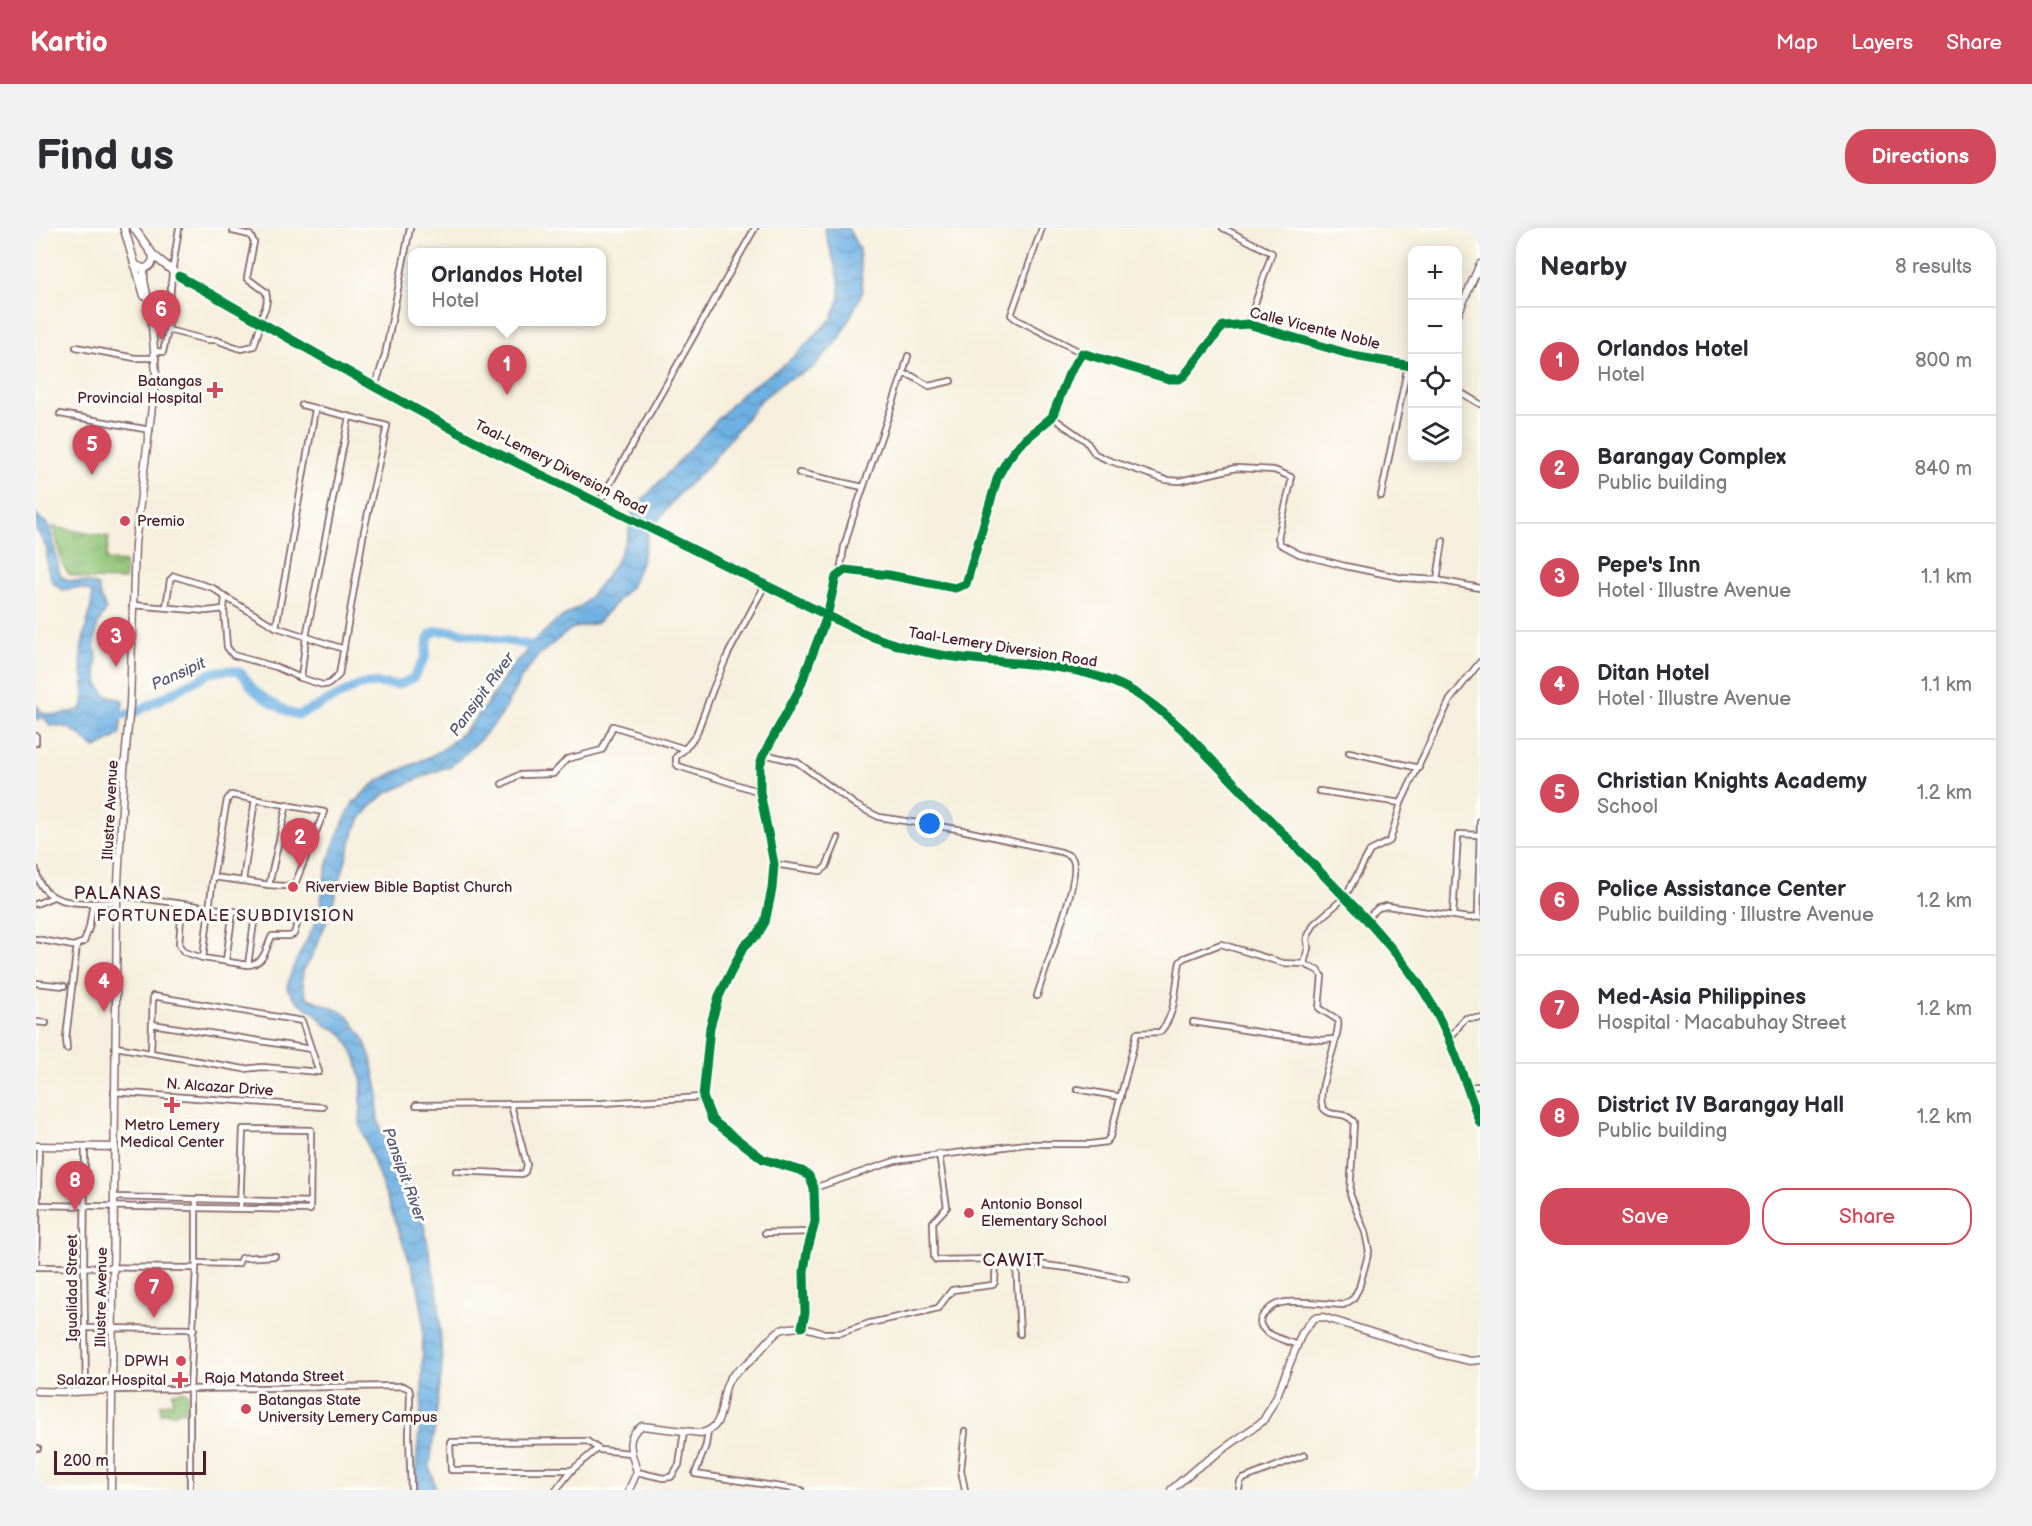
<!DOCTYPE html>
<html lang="en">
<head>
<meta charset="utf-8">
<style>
  body { margin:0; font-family:"Balsamiq Sans",sans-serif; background:#f2f2f3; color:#2b2b33 }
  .controls { position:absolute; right:18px; top:18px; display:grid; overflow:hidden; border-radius:12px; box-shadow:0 3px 15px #0003 }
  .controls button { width:54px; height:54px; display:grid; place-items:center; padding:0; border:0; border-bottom:2px solid #e1e1e2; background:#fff; color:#2b2b33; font:30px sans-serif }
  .scale { position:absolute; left:18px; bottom:15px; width:152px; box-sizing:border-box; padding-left:6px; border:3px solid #4a1f2b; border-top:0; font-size:16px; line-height:21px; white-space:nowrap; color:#4a1f2b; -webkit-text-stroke:4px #fdfcf7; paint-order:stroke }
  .you { position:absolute; left:894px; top:596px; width:21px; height:21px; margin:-15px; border:4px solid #fff; border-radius:50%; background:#1a73e8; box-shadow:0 0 0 9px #1a73e833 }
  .badge { display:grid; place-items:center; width:39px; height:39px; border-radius:50%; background:#d1495b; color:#fff; font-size:20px; font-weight:700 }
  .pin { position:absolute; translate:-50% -50px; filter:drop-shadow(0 2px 3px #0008) }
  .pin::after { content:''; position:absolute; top:32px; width:21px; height:18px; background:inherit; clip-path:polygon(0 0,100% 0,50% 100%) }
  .popup { position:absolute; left:372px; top:20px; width:198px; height:78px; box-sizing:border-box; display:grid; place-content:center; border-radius:12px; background:#fff; filter:drop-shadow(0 2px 4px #0005); font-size:20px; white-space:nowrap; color:#7c7c81 }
  .popup b { font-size:22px; color:#2b2b33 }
  .popup::after { content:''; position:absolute; left:50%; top:100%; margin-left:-12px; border:12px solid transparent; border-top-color:#fff }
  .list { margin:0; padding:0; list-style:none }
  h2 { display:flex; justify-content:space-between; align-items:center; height:78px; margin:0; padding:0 24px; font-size:26px }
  h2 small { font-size:20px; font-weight:400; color:#7c7c81 }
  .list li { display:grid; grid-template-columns:39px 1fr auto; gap:18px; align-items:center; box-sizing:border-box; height:108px; padding:0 24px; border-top:2px solid #e1e1e2 }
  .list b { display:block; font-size:22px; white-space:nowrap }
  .list p { margin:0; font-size:20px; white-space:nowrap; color:#7c7c81 }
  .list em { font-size:20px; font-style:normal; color:#7c7c81 }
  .actions { display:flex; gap:12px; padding:18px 24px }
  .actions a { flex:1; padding:14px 0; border:2px solid #d1495b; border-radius:24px; text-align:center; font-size:21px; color:#d1495b }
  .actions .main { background:#d1495b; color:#fff }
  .icon { flex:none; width:33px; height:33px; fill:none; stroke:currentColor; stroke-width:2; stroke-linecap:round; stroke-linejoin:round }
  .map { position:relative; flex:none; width:1444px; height:1262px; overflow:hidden; border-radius:24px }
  header { display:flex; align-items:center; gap:36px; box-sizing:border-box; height:84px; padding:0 30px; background:#d1495b; color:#fff }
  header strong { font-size:28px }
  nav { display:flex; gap:33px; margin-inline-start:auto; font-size:21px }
  .intro { display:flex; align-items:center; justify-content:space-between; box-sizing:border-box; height:144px; padding:0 36px }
  h1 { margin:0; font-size:42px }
  .button { padding:15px 27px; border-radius:24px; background:#d1495b; color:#fff; font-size:21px; font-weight:700 }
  main { display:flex; gap:36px; padding:0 36px }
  aside { flex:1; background:#fff; border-radius:24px; box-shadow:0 3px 15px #0003 }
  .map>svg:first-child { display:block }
  .grass { fill:url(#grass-tufts); stroke:#6c7150; stroke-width:1.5 }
  .water { fill:url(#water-waves); stroke:#5c6887; stroke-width:1.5 }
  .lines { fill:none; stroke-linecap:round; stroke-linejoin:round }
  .river { stroke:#6db1e3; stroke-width:9 }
  .street-casing { stroke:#866869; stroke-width:8 }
  .secondary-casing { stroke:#866869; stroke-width:9 }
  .primary-casing { stroke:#866869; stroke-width:10 }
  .street { stroke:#fff; stroke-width:4.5 }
  .secondary { stroke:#fff; stroke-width:6 }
  .primary { stroke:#fff; stroke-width:7 }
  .cycleway-casing { stroke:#fdfcf7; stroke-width:13 }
  .cycleway { stroke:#00873e; stroke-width:9 }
  .poi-dot { fill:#d1495b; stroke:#fdfcf7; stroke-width:2 }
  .labels { text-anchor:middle; stroke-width:6; stroke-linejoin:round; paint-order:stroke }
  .street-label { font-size:15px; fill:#4a1f2b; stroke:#fdfcf7 }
  .poi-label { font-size:15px; fill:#4a1f2b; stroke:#fdfcf7; text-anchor:start }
  .water-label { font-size:16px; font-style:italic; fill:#585975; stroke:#fdfcf7 }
  .neighbourhood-label { font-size:16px; letter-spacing:1.5px; fill:#4a1f2b; stroke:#fdfcf7 }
  .quarter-label { font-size:18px; letter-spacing:1.5px; fill:#4a1f2b; stroke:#fdfcf7 }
</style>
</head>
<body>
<header>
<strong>Kartio</strong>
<nav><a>Map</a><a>Layers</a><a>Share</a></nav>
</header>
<div class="intro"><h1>Find us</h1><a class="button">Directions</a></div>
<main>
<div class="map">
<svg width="1444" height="1262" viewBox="0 0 1444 1262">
  <defs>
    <pattern id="grass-tufts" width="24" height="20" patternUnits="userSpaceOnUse" patternTransform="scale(1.5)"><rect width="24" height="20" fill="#8dc375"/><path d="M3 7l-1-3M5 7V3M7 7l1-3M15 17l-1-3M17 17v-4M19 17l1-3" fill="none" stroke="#759e60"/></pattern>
    <pattern id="water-waves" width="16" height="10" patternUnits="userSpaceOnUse" patternTransform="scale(1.5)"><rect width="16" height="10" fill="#6db1e3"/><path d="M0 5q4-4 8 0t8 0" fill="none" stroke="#5c8fb8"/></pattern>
  </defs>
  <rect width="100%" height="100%" fill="#fdfcf7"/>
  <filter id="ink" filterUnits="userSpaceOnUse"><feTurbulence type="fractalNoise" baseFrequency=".0167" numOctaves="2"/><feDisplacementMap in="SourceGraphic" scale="12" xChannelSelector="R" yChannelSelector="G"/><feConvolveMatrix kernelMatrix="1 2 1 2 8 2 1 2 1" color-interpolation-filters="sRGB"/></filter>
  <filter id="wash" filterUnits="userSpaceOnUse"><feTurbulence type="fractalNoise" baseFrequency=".008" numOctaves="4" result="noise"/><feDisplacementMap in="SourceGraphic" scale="24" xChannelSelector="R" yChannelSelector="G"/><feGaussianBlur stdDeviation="1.35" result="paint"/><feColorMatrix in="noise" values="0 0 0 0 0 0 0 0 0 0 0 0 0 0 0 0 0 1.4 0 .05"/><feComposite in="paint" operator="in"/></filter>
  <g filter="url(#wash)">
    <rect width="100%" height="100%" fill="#f6efdd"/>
    <g class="grass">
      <polygon points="18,299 73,309 70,332 89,334 89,352 51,351 33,346 26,336"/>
      <polygon points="148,1163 152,1165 151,1184 141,1183 140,1185 125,1185 125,1176 137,1175 137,1164"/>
    </g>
    <g class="water">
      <path d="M788 0H812L823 21 827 63 804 110 777 140 749 153 725 172 673 237 642 267 612 305 606 332 596 357 561 395 535 401 503 427 485 450 465 488 441 515 413 540H408L391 547 351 565 337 576 323 593 317 608 293 688 277 726 267 743 266 752 270 769 306 784 313 789 327 809 335 830 343 866 341 882 342 892 361 939 373 959 388 997 403 1073 406 1140 394 1239 400 1262H382L379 1249 386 1168 387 1089 381 1053 324 897 326 855 320 830 308 808 301 802 289 797 280 786 261 773 251 761C255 734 273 713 282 688 285 676 286 663 288 651 294 623 304 598 318 573H321C343 541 389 539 417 513 434 499 447 482 459 464 470 448 472 437 490 426L491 413 497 414 521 392 547 377 569 350 581 332 592 307 597 282 707 164 752 134 796 90 804 70 803 51Z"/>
      <path d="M0 286 14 299 24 347C35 357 52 350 63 359L62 361 70 382 61 398 58 418 61 425 60 443 63 457 69 467 87 472 84 507 60 520C52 518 51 513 45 508 37 501 23 496 14 498L8 489 0 492V477L7 485 20 487 44 482C53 470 45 446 45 431 44 408 57 387 56 365 47 358 38 360 27 362L17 355 11 339V321L0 301Z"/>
    </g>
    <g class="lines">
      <path class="river" d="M76 492 86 487 100 484 174 445C183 443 194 440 203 444 210 447 212 456 218 462 226 469 253 487 263 487L324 457 334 455 362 457 377 450 389 430 392 411 395 406 401 403H417L498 418"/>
    </g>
  </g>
  <g filter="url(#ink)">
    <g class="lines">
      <g class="street-casing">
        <g id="street">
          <polyline points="1006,0 975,87 980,91 1046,125"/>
          <polyline points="1187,0 1236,25 1212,96"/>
          <path d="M197 3 214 7 218 14 211 50 230 64C233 75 228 84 223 93"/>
          <polyline points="132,102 136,45 143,0"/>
          <polyline points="40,119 99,130 120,130"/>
          <polyline points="119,123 127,124 132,102 171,112 180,112 205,121 218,118 225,95"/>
          <polyline points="867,146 872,128"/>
          <polyline points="339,159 349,127 374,0"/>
          <polyline points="1422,163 1444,176"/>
          <polyline points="24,186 114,202"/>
          <polyline points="1016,189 1050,213 1059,226 1072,232 1130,252 1144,253 1200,240 1238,242 1255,249 1255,254 1242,310 1244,316 1263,326 1309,338 1367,350 1401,352 1444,360"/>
          <polyline points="763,245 827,259"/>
          <polyline points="1345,268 1372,137"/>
          <polyline points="563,275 719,0"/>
          <polyline points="804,344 808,319 816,292 867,146 876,148 893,158 915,153"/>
          <polyline points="1401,352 1407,313"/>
          <polyline points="189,369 240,399 308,421"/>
          <polyline points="96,377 171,383 188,381 189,369 177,360 138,348 134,352 130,379"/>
          <polyline points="188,381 191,419 197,427 240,439 265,450 287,457 293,456 303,447 328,303 351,198 266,177"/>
          <polyline points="240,399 279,182"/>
          <polyline points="265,450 270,409 313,189"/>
          <polyline points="0,508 0,515"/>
          <polyline points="649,521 640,529 640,535 642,538 724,564"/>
          <polyline points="1313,524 1383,540"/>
          <path d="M728 526 761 534 821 578 843 589 921 601 1025 624C1030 626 1035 627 1037 632 1046 649 1007 745 1001 768"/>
          <polyline points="466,556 483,547 517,546 531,531 566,522 577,498 649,521 660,507 677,461 692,426 729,357"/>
          <polyline points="1283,563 1365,575"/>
          <polyline points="738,636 785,643 790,639 802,610"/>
          <path d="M0 641C5 682 51 675 81 674"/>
          <polyline points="177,649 207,653 219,571"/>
          <polyline points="207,653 233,657 251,576"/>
          <path d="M82 667 197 683 260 694 261 696 258 706 254 708H236C229 721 230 735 212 737"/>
          <polyline points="0,676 17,669"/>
          <polyline points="146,676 143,717 148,724 167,730 212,737 219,687"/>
          <polyline points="1417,687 1422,607 1424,606 1443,607"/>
          <polyline points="1442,689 1444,593"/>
          <polyline points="1330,691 1342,680 1351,678 1432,690 1444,689"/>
          <polyline points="0,711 37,718 48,714 53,700 57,675"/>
          <polyline points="167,730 177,649 191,572 195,567 288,584 259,656 249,658 233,657"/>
          <polyline points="190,732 197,683"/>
          <polyline points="0,755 28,758"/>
          <polyline points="0,794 10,795"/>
          <polyline points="1157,794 1241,807 1286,812 1300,811"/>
          <polyline points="116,796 275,821"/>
          <path d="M1412 810C1421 805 1422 796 1430 790H1444"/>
          <polyline points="80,819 208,841 226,839 283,844 266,793 117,768 115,824"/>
          <polyline points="31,821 30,810 41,717"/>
          <polyline points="1431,859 1444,858"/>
          <polyline points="1041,861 1085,869"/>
          <polyline points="78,864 287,879"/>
          <polyline points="380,877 567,875 667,869"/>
          <polyline points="49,920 48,1039 50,1163"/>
          <polyline points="903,926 911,979 897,994 898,1029 900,1032 960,1031 1040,1041 1090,1051"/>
          <polyline points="420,943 486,946 489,944 491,937 475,877"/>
          <path d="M778 960 859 933 990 916H1055L1070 914 1074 909 1101 805 1124 804C1141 786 1139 758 1144 734L1148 730 1185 716 1247 735 1268 736 1272 720 1271 710 1278 696 1309 669 1334 623 1354 613 1365 575 1414 472 1444 434"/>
          <polyline points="78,969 274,974"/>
          <polyline points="0,977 274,982 275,902 207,901 204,980"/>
          <polyline points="729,1005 777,1004"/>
          <polyline points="980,1034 984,1106"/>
          <polyline points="160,1035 202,1036 205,1030 239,1028"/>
          <polyline points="0,1039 160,1040"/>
          <polyline points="0,1039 3,919"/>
          <polyline points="766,1099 788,1105 804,1105 834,1095 890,1083 902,1080 916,1062 957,1057 959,1054 960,1031"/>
          <polyline points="48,1100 158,1101"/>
          <path d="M1261 1117C1249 1112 1211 1103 1229 1085 1234 1080 1238 1076 1245 1075 1258 1071 1291 1076 1307 1077L1317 1071 1323 1060 1333 1023 1329 1004 1314 966 1318 894C1308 882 1297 890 1289 882 1275 869 1305 813 1302 792L1283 780 1286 748 1283 743 1268 736"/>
          <polyline points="76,1162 367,1158 373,1161 374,1165 373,1208 375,1262"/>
          <polyline points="672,1203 670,1217 659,1246 765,1262"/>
          <polyline points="0,1220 2,1220"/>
          <polyline points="536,1242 415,1242 414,1214 551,1213 564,1222 594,1225"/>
          <polyline points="601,1244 627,1250 635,1249 643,1237 648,1203"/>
          <polyline points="154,1262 154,1162 160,1040 160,971"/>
          <polyline points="520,1262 536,1242 561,1221"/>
          <polyline points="929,1262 925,1242 929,1203"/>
          <polyline points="1203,1262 1204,1254 1207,1251 1269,1227"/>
        </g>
      </g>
      <g class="secondary-casing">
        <g id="secondary">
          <polyline points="99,37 108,68"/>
          <polyline points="1422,86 1444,36"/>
          <polyline points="0,918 79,919"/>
          <polyline points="0,1163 36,1164 76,1162"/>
          <polyline points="75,1262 81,674 88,542 94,477 99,316 120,146 115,86 108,52 108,41"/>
          <path d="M593 1262 601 1244C597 1227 586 1210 606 1198L665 1205C692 1200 682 1170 693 1152 698 1144 707 1140 714 1133 724 1124 732 1111 743 1103 749 1099 759 1100 766 1099L769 1085 768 1043 771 1024 779 994 778 960 773 948 766 943 727 931 676 892 667 869 674 799 683 768 708 718 722 706 729 694 736 661 738 636 724 564V537L728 526 762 464 791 388 800 349 809 342 853 347 919 360 930 356 962 248 972 231 984 216 1016 189 1033 146 1046 125 1133 151H1143L1148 148 1187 98 1212 96 1323 129 1376 138"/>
          <polyline points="1135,1262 1158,1242 1227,1193 1240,1170 1266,1105 1278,1090 1287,1089 1404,1126 1434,1133 1444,1132"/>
        </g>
      </g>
      <g class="primary-casing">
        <g id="primary">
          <path d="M88 0 99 37 108 41C115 38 118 34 117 27"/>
          <path d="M98 0 117 27 143 48 339 159 457 223 811 398C849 415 888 426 930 430 978 435 1034 434 1079 455 1105 466 1126 483 1147 502L1330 691C1353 717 1377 744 1395 775 1416 812 1429 854 1444 895"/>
        </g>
      </g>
      <use href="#street" class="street"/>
      <use href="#secondary" class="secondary"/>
      <use href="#primary" class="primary"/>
      <g class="cycleway-casing">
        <g id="cycleway">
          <path d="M143 48 339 159 457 223 825 404C858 418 891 426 927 430 976 436 1028 435 1075 453 1102 463 1126 483 1147 502L1330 691C1353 717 1377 744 1395 775 1416 812 1429 854 1444 895"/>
          <polyline points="766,1099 769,1085 768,1043 771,1024 779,994 778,960 773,948 766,943 727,931 676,892 667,869 674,799 683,768 708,718 722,706 729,694 736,661 738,636 724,564 724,537 728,526 762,464 791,388 800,349 809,342 853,347 919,360 930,356 962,248 972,231 984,216 1016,189 1033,146 1046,125 1133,151 1143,151 1148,148 1187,98 1212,96 1323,129 1376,138"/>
        </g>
      </g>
      <use href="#cycleway" class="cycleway"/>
    </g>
  </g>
  <g class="poi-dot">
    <path d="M176 153h6v6h6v6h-6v6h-6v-6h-6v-6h6z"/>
    <circle cx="89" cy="293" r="6"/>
    <circle cx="257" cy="659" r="6"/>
    <path d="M133 868h6v6h6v6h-6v6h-6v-6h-6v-6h6z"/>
    <circle cx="933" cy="985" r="6"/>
    <circle cx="145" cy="1133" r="6"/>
    <path d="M141 1143h6v6h6v6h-6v6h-6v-6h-6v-6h6z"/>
    <circle cx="210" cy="1181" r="6"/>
  </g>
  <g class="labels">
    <g class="street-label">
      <text transform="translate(1279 100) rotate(14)" y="5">Calle Vicente Noble</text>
      <text transform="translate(525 239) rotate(27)" y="5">Taal-Lemery Diversion Road</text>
      <text transform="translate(967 419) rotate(9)" y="5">Taal-Lemery Diversion Road</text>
      <text transform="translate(74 582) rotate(-87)" y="5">Illustre Avenue</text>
      <text transform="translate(184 859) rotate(4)" y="5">N. Alcazar Drive</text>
      <text transform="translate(36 1060) rotate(-90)" y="5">Igualidad Street</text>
      <text transform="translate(65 1069) rotate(-89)" y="5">Illustre Avenue</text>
      <text transform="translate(238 1149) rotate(-1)" y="5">Raja Matanda Street</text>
    </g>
    <g class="poi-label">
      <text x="166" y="158" text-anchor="end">Batangas<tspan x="166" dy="17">Provincial Hospital</tspan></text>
      <text x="101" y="298">Premio</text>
      <text x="269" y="664">Riverview Bible Baptist Church</text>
      <text x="136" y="902" text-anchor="middle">Metro Lemery<tspan x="136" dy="17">Medical Center</tspan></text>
      <text x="945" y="981">Antonio Bonsol<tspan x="945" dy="17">Elementary School</tspan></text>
      <text x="133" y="1138" text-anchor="end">DPWH</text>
      <text x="130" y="1157" text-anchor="end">Salazar Hospital</text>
      <text x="222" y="1177">Batangas State<tspan x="222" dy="17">University Lemery Campus</tspan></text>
    </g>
    <g class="water-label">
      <text transform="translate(142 445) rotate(-24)" y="6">Pansipit</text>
      <text transform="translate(445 466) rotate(-54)" y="6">Pansipit River</text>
      <text transform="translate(369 946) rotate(70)" y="6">Pansipit River</text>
    </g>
    <g class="neighbourhood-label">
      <text x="190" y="693">FORTUNEDALE SUBDIVISION</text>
    </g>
    <g class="quarter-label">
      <text x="82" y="671">PALANAS</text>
      <text x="978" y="1038">CAWIT</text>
    </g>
  </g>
</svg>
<div class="controls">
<button>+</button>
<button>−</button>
<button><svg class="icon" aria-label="locate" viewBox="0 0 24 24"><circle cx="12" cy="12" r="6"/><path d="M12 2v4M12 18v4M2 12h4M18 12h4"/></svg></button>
<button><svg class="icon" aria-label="layers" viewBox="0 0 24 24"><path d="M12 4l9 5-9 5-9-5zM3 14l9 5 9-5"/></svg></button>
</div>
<div class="scale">200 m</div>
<div class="you"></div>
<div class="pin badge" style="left:471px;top:167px">1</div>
<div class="popup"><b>Orlandos Hotel</b>Hotel</div>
<div class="pin badge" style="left:264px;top:640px">2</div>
<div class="pin badge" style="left:80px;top:439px">3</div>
<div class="pin badge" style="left:68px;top:784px">4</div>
<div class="pin badge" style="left:56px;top:247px">5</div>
<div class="pin badge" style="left:125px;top:112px">6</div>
<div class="pin badge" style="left:118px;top:1090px">7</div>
<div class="pin badge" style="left:39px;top:983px">8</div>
</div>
<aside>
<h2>Nearby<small>8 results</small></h2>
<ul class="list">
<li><span class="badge">1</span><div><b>Orlandos Hotel</b><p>Hotel</p></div><em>800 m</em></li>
<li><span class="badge">2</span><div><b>Barangay Complex</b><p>Public building</p></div><em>840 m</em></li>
<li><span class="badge">3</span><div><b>Pepe's Inn</b><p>Hotel · Illustre Avenue</p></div><em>1.1 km</em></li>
<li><span class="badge">4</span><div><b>Ditan Hotel</b><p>Hotel · Illustre Avenue</p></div><em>1.1 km</em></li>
<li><span class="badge">5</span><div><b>Christian Knights Academy</b><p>School</p></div><em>1.2 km</em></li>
<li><span class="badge">6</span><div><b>Police Assistance Center</b><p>Public building · Illustre Avenue</p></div><em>1.2 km</em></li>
<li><span class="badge">7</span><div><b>Med-Asia Philippines</b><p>Hospital · Macabuhay Street</p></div><em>1.2 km</em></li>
<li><span class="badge">8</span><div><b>District IV Barangay Hall</b><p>Public building</p></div><em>1.2 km</em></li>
</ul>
<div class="actions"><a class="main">Save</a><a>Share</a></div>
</aside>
</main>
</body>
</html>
